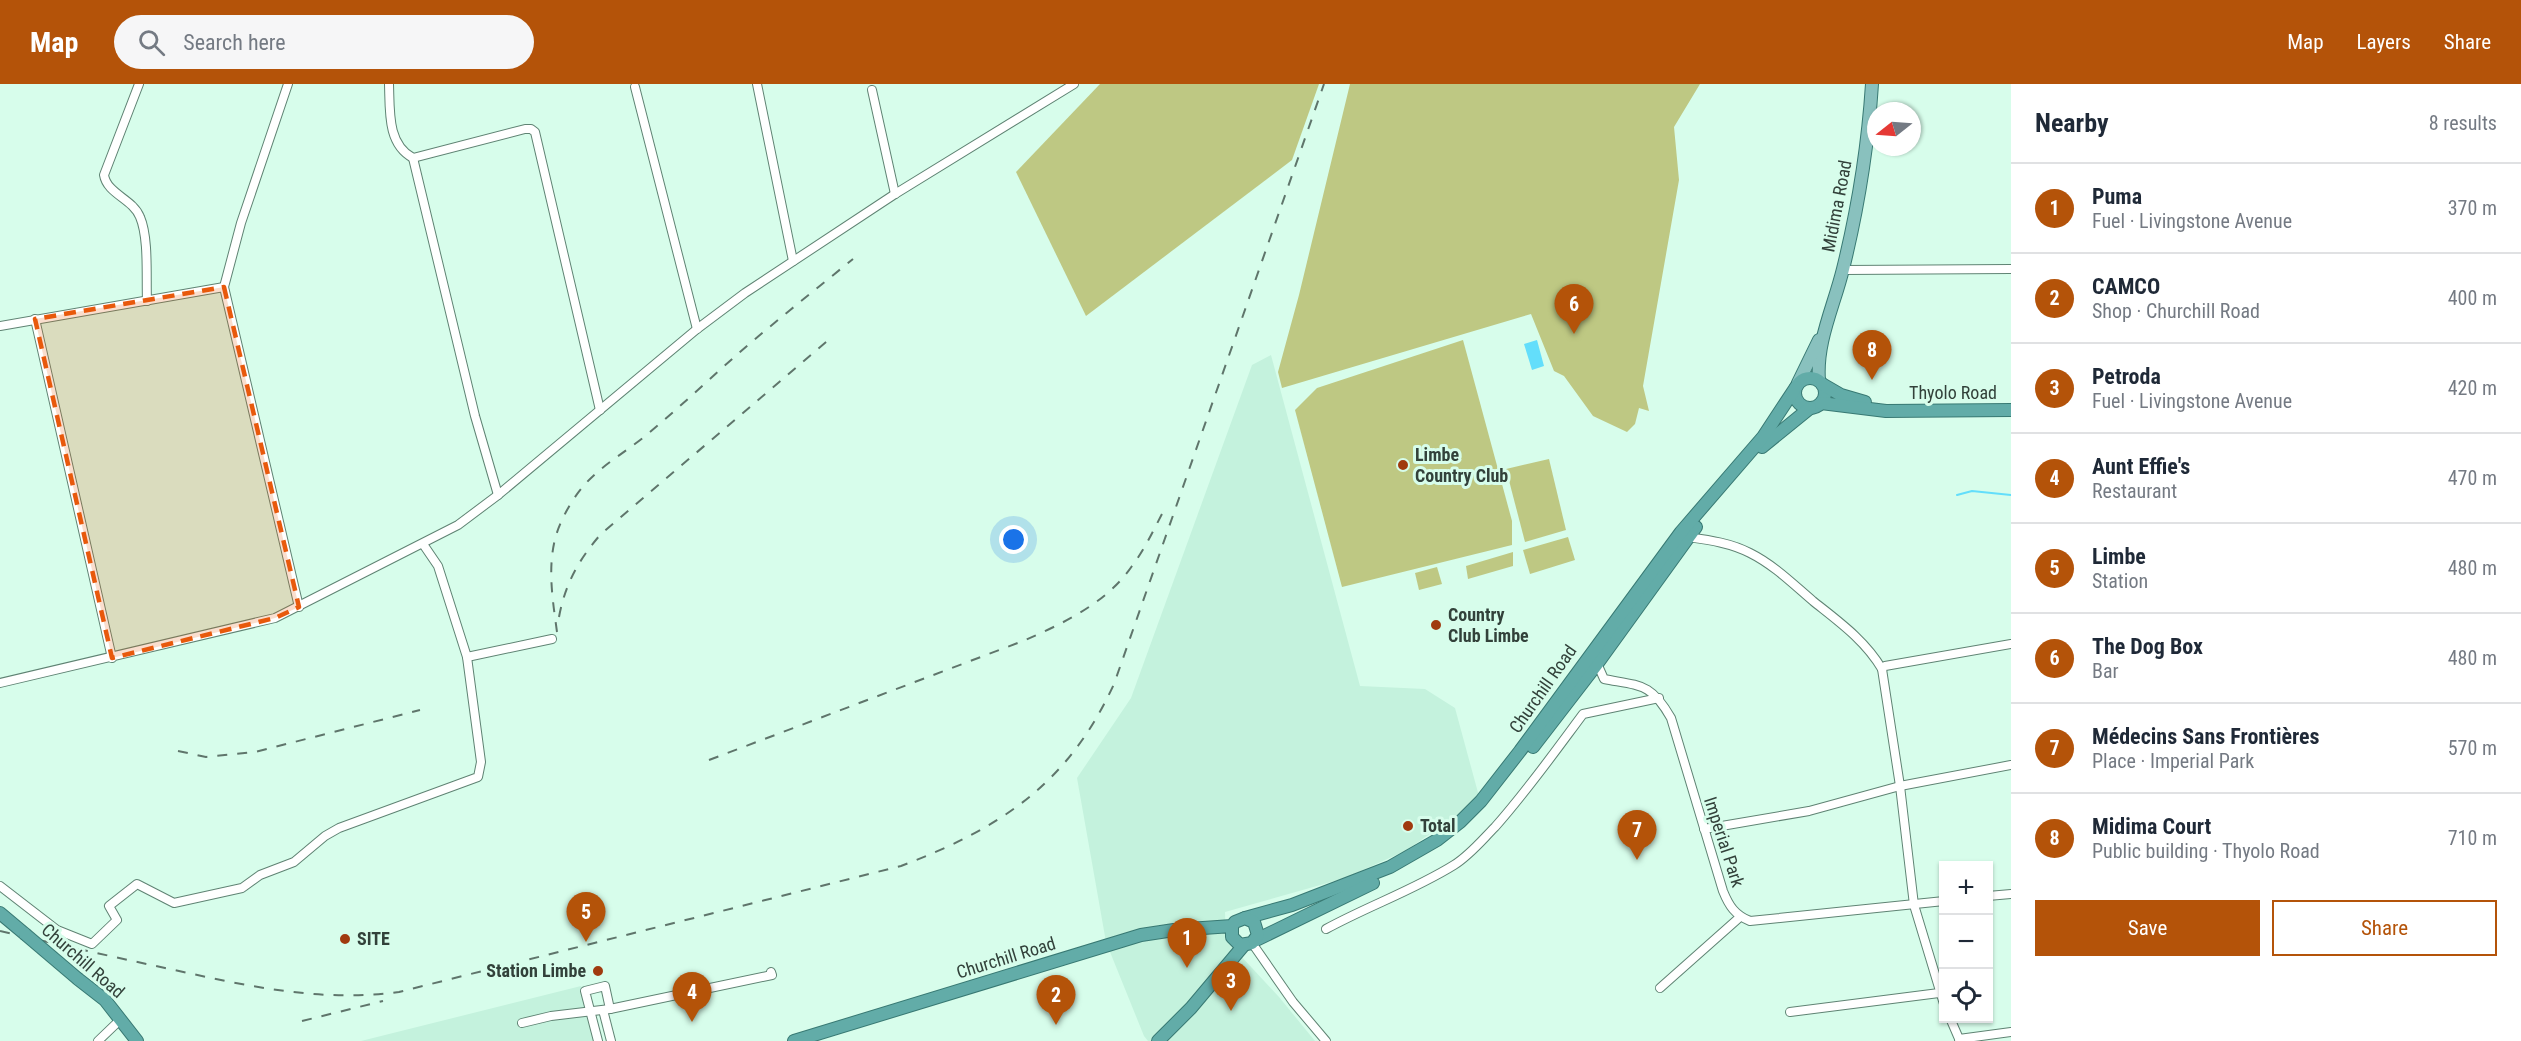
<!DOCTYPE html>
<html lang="en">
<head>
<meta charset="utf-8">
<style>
  body { margin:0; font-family:"Roboto Condensed",sans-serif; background:#f6f6f7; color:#1f2937 }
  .controls { position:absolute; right:18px; bottom:18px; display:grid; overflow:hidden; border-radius:0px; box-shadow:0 2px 4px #0004 }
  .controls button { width:54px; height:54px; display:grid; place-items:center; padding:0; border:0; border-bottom:2px solid #e0e1e3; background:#fff; color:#1f2937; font:30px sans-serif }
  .compass { position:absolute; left:1867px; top:18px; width:54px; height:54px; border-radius:50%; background:#fff; box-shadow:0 2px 4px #0004; rotate:253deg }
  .you { position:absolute; left:1014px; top:456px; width:21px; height:21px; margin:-15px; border:4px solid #fff; border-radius:50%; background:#1a73e8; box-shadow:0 0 0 9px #1a73e833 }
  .badge { display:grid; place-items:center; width:39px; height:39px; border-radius:50%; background:#b45309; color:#fff; font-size:20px; font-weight:700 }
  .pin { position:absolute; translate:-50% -50px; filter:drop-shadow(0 2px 3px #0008) }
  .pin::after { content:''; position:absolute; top:32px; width:21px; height:18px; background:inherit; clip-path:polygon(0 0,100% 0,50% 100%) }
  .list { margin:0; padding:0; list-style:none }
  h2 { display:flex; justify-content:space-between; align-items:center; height:78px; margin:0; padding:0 24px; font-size:26px }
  h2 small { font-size:20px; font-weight:400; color:#747a83 }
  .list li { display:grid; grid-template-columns:39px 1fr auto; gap:18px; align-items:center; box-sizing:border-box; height:90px; padding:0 24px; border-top:2px solid #e0e1e3 }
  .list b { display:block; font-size:22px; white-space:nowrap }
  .list p { margin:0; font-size:20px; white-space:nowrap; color:#747a83 }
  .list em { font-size:20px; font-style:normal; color:#747a83 }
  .actions { display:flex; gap:12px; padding:18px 24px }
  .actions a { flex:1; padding:14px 0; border:2px solid #b45309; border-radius:0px; text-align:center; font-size:21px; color:#b45309 }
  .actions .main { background:#b45309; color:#fff }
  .icon { flex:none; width:33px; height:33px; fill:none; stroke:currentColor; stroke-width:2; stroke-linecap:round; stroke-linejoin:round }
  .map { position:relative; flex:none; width:2011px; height:957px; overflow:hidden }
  header { display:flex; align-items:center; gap:36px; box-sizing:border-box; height:84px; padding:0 30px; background:#b45309; color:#fff }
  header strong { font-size:28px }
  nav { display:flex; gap:33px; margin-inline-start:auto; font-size:21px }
  .search { width:420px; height:54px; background:#f6f6f7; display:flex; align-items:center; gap:15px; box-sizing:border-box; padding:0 21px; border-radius:33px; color:#747a83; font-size:22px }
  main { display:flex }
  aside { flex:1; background:#fff }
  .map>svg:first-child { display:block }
  .built { fill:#c4f2dd }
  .green { fill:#bec883 }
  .water { fill:#63defb }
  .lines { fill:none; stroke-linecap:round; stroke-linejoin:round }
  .stream { stroke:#63defb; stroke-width:2 }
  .minor-casing { stroke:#5f8373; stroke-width:10 }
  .primary-casing { stroke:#387973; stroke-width:14 }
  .trunk-casing { stroke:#387973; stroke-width:14 }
  .minor { stroke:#fff; stroke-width:8 }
  .primary { stroke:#89c1be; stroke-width:12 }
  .trunk { stroke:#62aca8; stroke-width:12 }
  .rail { stroke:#5f756b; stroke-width:2; stroke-dasharray:10 10; stroke-linecap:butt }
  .trunk-bridge-casing { stroke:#387973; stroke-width:14; stroke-linecap:butt }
  .trunk-bridge { stroke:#62aca8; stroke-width:12 }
  .marked { fill:#e8590c; fill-opacity:0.2; stroke:#e8590c; stroke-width:4.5; stroke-dasharray:12 8; stroke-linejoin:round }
  .poi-dot { fill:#a03a0f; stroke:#d7fdeb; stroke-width:2 }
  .labels { text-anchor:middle; stroke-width:6; stroke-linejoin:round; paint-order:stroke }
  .street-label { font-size:18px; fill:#32413a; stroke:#d7fdeb }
  .poi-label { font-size:18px; font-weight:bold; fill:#32413a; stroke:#d7fdeb; text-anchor:start }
</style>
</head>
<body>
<header>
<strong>Map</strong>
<div class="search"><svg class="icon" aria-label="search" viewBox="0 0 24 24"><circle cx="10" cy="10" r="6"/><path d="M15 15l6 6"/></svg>Search here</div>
<nav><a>Map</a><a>Layers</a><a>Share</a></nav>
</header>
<main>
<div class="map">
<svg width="2011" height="957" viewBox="0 0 2011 957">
  <rect width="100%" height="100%" fill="#d7fdeb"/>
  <g class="built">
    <polygon points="1271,271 1360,602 1425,605 1455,624 1480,716 1405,767 1345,794 1225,828 1226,856 1279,913 1315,957 1148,957 1144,952 1106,858 1077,694 1131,614 1252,281"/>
    <polygon points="581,902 595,957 361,957"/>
  </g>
  <g class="green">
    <polygon points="1100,0 1319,0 1292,76 1086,232 1016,88"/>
    <polygon points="1350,0 1700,0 1674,43 1679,96 1643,302 1649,327 1639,324 1635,340 1627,348 1593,332 1564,292 1554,287 1531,230 1282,304 1278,288 1299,211"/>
    <polygon points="1463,256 1512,437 1512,461 1342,503 1295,326 1317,304"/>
    <polygon points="1549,375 1566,446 1525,458 1506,385"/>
    <polygon points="1568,453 1575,476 1530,490 1523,466"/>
    <polygon points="1513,468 1513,482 1468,495 1466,482"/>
    <polygon points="1437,483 1442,500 1419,506 1415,489"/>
  </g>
  <polygon class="water" points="1537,256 1544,282 1532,286 1524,260"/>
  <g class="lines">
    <polyline class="stream" points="1957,411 1972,407 2011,411"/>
    <g class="minor-casing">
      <g id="minor">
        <path d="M139 0 104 91C107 110 133 115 140 133 149 154 146 193 147 217"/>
        <polyline points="288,0 241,139 224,203 299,523"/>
        <path d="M389 0C390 27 387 60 413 74L525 45H531L535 48 600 326"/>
        <polyline points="757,0 793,177"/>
        <polyline points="635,3 697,245"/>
        <polyline points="872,6 895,110"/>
        <polyline points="413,74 475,332 498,411"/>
        <polyline points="1843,186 2011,185"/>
        <polyline points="35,235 112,574"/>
        <polyline points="0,242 224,203"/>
        <path d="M1688 453C1709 456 1731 459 1750 469 1774 481 1793 500 1813 517 1838 537 1865 556 1882 585L1900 702 1914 821 1944 920"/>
        <polyline points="467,573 552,555"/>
        <path d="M1596 577 1604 595C1641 602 1651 599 1671 634L1723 807C1729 822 1735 831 1750 837L1944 817"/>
        <polyline points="1882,585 1885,582 2011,560"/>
        <polyline points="0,599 275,534 458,441 498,411 697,245 745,209 895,110 1074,0"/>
        <polyline points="1704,745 1809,727 1900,702 2011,681"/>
        <polyline points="0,802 57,846 92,860 117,836 109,822 137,800 174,819 242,804 260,791 294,778 325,752 339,744 478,693 481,678 467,573 438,482 423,460"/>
        <polyline points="1988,812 2011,810"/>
        <path d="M1326 845C1368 822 1414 806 1454 781 1470 771 1482 756 1495 743 1527 707 1554 669 1583 630L1659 614"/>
        <polyline points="1252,859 1293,918 1326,957"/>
        <polyline points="1660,904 1740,833"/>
        <polyline points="603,926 611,957"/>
        <polyline points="1790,928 1939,909"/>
        <polyline points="1950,934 1960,957"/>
        <polyline points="522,939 551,932 610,925 772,891 771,888"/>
        <polyline points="1959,955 2011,948"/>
        <polyline points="98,957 121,935"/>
        <polyline points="598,957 585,907 605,902 610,925"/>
      </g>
    </g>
    <g class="primary-casing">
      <g id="primary">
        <path d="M1819 296C1816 258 1834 222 1843 185 1858 124 1868 62 1872 0"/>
        <polyline points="1798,299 1819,256"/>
      </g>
    </g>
    <g class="trunk-casing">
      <g id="trunk">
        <circle cx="1810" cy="309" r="15"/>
        <polyline points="1822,300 1841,311 1865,318"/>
        <polyline points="1821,319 1886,327 2011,326"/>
        <polyline points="1762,363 1810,324"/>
        <polyline points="1533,663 1597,580 1696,443"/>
        <polyline points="0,829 25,850"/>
        <polyline points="1245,834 1292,821 1390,783 1437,756 1460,738 1481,717 1520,667 1681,448 1763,353 1796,303"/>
        <polyline points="1256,856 1373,799"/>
        <polyline points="78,895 105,916 137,957"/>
        <polyline points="794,957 1141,851 1174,846 1232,842 1235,838 1245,834 1254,838 1258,851 1252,859 1240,861 1232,853 1232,842"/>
        <polyline points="1158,957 1191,924 1244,861"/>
      </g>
    </g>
    <use href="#minor" class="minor"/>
    <use href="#primary" class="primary"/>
    <use href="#trunk" class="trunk"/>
    <g class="rail">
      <path d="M559 533C565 500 579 475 601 450L832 253"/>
      <path d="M557 548C552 511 545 471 562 436 583 391 608 381 644 353 677 326 708 296 740 268 777 236 815 206 853 175"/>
      <polyline points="178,667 206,673 255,668 420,626"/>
      <path d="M709 676 1023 557C1062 540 1107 519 1132 482 1145 465 1154 445 1164 426"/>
      <path d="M0 847C55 860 110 872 165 884 243 901 319 919 399 908L901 782C1001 744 1068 700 1114 600L1324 0"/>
      <polyline points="302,937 383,917"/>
    </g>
    <g class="trunk-bridge-casing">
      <polyline id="trunk-bridge" points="25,850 78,895"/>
    </g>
    <use href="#trunk-bridge" class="trunk-bridge"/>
  </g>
  <path class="marked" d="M224 203 299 523 275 534 112 574 35 235Z"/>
  <g class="poi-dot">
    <circle cx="1403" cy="381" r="6"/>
    <circle cx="1436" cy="541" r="6"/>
    <circle cx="1408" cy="742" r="6"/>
    <circle cx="345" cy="855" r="6"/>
    <circle cx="598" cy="887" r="6"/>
  </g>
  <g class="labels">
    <g class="street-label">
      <text transform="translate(1837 122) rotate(-79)" y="6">Midima Road</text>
      <text x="1953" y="315">Thyolo Road</text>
      <text transform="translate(1543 605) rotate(-55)" y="6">Churchill Road</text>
      <text transform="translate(1724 758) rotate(72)" y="6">Imperial Park</text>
      <text transform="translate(1006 874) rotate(-17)" y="6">Churchill Road</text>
      <text transform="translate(83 877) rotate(41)" y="6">Churchill Road</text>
    </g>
    <g class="poi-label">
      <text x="1415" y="377">Limbe<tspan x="1415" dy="21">Country Club</tspan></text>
      <text x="1448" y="537">Country<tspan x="1448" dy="21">Club Limbe</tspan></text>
      <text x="1420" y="748">Total</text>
      <text x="357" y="861">SITE</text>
      <text x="586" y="893" text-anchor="end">Station Limbe</text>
    </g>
  </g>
</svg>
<div class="controls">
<button>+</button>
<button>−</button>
<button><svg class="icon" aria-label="locate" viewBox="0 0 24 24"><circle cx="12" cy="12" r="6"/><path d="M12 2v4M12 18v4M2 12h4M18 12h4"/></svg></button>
</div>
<svg class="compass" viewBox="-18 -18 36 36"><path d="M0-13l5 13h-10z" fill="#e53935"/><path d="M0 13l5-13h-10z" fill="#747a83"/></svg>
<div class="you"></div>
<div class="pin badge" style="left:1187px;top:884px">1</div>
<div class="pin badge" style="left:1056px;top:941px">2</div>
<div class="pin badge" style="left:1231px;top:927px">3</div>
<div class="pin badge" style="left:692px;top:938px">4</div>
<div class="pin badge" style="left:586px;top:858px">5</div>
<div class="pin badge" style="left:1574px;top:250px">6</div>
<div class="pin badge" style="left:1637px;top:776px">7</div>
<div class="pin badge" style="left:1872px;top:296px">8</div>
</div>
<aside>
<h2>Nearby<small>8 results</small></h2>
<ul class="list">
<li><span class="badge">1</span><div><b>Puma</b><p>Fuel · Livingstone Avenue</p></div><em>370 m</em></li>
<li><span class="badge">2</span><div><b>CAMCO</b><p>Shop · Churchill Road</p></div><em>400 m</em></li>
<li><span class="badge">3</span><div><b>Petroda</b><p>Fuel · Livingstone Avenue</p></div><em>420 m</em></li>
<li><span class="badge">4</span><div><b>Aunt Effie's</b><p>Restaurant</p></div><em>470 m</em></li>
<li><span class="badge">5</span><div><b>Limbe</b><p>Station</p></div><em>480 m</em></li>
<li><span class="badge">6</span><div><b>The Dog Box</b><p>Bar</p></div><em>480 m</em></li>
<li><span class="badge">7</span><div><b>Médecins Sans Frontières</b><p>Place · Imperial Park</p></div><em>570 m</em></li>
<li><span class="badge">8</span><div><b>Midima Court</b><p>Public building · Thyolo Road</p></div><em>710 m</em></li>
</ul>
<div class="actions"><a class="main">Save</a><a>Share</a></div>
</aside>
</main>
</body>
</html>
